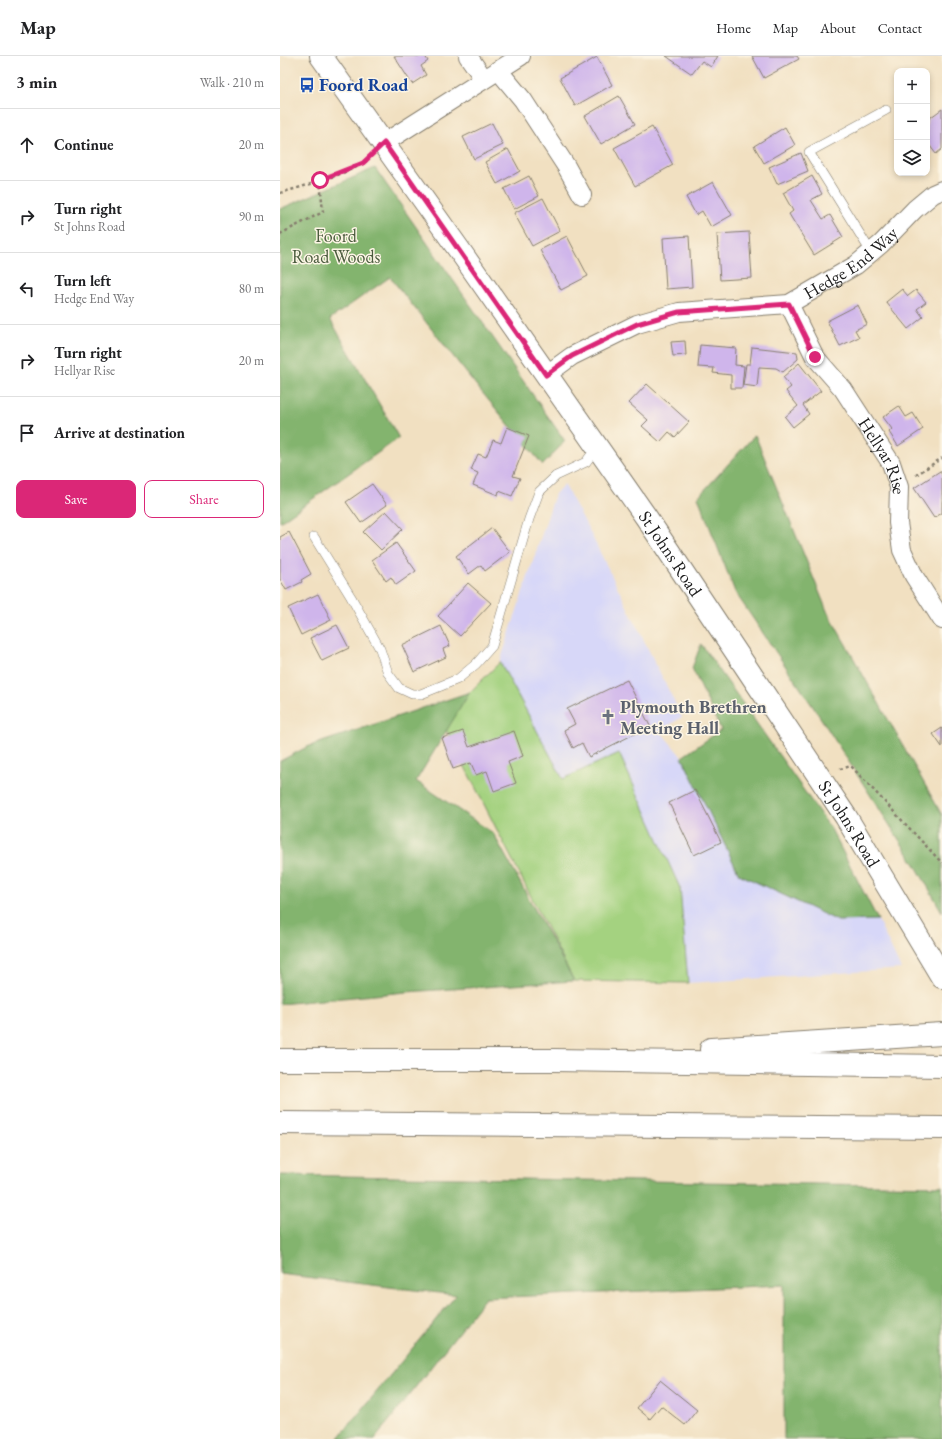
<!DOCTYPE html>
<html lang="en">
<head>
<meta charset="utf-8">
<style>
  body { margin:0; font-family:"EB Garamond",serif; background:#f6f6f6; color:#202124 }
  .controls { position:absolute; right:12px; top:12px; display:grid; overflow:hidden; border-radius:8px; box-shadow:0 2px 6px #0003 }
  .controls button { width:36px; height:36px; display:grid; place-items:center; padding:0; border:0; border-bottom:1px solid #e0e0e0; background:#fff; color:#202124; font:20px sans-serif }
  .stop { position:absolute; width:12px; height:12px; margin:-9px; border:3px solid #db2777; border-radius:50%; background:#fff }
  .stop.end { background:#db2777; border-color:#fff; box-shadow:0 1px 4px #0008 }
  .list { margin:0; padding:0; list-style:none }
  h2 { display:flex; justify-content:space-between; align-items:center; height:52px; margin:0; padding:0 16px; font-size:17px }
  h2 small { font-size:13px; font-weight:400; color:#757577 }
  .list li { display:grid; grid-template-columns:26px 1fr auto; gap:12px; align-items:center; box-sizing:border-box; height:72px; padding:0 16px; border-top:1px solid #e0e0e0 }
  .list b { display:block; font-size:15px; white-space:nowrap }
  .list p { margin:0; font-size:13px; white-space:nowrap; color:#757577 }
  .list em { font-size:13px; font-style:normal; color:#757577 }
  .actions { display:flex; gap:8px; padding:12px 16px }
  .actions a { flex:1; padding:9px 0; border:1px solid #db2777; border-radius:8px; text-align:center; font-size:14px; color:#db2777 }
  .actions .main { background:#db2777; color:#fff }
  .icon { flex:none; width:22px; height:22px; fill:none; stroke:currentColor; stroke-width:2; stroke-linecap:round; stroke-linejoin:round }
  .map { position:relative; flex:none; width:662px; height:1383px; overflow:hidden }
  header { display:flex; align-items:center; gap:24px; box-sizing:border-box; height:56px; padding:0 20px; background:#fff; border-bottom:1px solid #e0e0e0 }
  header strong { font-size:19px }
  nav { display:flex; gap:22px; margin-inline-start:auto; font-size:14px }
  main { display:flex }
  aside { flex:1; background:#fff }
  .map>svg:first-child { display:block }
  .built { fill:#d7d7f8 }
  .green { fill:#a4d280; stroke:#60774e }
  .forest { fill:#83b46e; stroke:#506845 }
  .building { fill:#cfb5eb }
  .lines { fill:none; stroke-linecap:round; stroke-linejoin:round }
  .lane-casing { stroke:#867e6e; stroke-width:10 }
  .street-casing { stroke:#867e6e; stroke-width:20 }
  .secondary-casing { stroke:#867e6e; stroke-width:24 }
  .highway-casing { stroke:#867e6e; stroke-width:24 }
  .path { stroke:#867e6e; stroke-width:2.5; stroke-dasharray:3 3; stroke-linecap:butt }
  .lane { stroke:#fff; stroke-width:9 }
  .street { stroke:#fff; stroke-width:18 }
  .secondary { stroke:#fff; stroke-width:22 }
  .highway { stroke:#fff; stroke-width:22 }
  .route { stroke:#db2777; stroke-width:5 }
  .labels { text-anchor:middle; stroke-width:3; stroke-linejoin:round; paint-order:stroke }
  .transit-label { font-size:18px; font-weight:bold; fill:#164399; stroke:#fcf5e5; text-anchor:start }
  .park-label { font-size:18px; fill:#4c5c3f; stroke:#fcf5e5 }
  .street-label { font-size:18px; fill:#1c1c1c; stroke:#fcf5e5 }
  .worship-label { font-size:18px; font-weight:bold; fill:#5b616d; stroke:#fcf5e5; text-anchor:start }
</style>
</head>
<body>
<header>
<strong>Map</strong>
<nav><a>Home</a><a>Map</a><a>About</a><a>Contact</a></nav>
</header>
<main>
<aside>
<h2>3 min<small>Walk · 210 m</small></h2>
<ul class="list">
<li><svg class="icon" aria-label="ahead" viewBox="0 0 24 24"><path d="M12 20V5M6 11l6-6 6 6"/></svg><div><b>Continue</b></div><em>20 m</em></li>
<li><svg class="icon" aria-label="right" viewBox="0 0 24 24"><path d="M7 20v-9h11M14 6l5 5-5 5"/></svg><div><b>Turn right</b><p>St Johns Road</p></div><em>90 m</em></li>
<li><svg class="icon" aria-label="left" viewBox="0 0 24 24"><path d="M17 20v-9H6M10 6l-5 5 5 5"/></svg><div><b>Turn left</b><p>Hedge End Way</p></div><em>80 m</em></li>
<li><svg class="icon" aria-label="right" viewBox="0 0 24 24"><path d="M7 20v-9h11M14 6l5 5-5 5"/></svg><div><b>Turn right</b><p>Hellyar Rise</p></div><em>20 m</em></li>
<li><svg class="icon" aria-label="arrive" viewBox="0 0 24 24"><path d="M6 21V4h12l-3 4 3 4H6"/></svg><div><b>Arrive at destination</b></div></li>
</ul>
<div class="actions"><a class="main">Save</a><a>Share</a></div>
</aside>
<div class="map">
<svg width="662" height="1383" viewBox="0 0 662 1383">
  <rect width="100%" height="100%" fill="#fcf5e5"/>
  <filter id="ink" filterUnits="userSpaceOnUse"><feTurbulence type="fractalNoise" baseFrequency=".025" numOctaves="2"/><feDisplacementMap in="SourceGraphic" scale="8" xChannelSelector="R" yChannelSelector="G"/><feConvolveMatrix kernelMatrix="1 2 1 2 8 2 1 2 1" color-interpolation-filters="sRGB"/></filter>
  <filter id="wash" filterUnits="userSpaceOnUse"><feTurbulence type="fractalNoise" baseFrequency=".012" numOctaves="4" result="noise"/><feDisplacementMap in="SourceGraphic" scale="16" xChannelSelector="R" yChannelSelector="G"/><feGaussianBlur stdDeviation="0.9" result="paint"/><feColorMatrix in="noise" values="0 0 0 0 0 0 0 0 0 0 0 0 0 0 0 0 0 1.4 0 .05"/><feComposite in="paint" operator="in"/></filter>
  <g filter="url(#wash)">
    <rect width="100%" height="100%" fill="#f1e0c1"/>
    <polygon class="built" points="284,428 306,468 402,661 380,675 402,701 459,818 558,865 598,864 621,913 408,927 400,832 339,697 283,723 220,606 275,438"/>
    <polygon class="green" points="220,606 283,723 339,697 400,832 408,927 294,925 157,656 190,636"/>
    <g class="forest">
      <polygon points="95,112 285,385 263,409 200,334 110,221 50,263 119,382 0,466 0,153"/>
      <polygon points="475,379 547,555 662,759 662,856 636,810 540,661 455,536 418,441"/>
      <polygon points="421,588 551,773 598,864 558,865 459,818 402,701 441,674 412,612"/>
      <polygon points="190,636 136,725 213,777 294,925 126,936 0,948 0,705 27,691"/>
      <polygon points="0,1119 662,1130 662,1383 504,1383 504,1229 205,1242 95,1383 58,1383 176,1239 0,1218"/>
    </g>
    <g id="blocks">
      <g class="building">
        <polygon points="114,0 145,0 148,5 141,10 146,19 132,28"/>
        <polygon points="386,0 438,0 431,11 422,5 412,18"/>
        <polygon points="472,0 517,0 519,3 484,22"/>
        <polygon points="317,1 332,29 295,50 280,22"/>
        <polygon points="339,40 355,68 321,88 305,60"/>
        <polygon points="662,53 662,93 656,98 647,86 647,64"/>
        <polygon points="212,67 223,89 194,103 183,81"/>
        <polygon points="372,71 393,109 355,130 334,92"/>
        <polygon points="505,71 515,89 484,107 474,90"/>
        <polygon points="228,93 240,115 217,128 205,106"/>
        <polygon points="521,97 528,115 497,128 489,111"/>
        <polygon points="249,120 259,140 234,153 224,133"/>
        <polygon points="532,120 542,138 531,144 543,163 550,159 563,181 534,199 509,158 513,155 503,137"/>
        <polygon points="433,126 452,159 431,171 422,155 416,159 406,141"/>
        <polygon points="263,142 280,175 252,190 234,157"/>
        <polygon points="469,176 472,222 440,224 437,178"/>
        <polygon points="287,180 308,220 281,234 260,194"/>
        <polygon points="409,180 412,231 386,233 383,182"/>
        <polygon points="622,233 628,240 636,234 646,246 637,253 643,261 628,273 606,246"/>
        <polygon points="578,249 587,268 575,274 579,281 560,290 547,265"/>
        <polygon points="405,285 406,299 393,300 391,286"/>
        <polygon points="420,289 456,292 455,309 464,310 462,332 451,332 451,319 433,317 434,312 418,311"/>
        <polygon points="472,291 517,296 518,303 503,316 496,312 479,311 477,331 463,329 466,308 470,308"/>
        <polygon points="519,307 541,335 523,349 529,358 513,371 505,361 518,350 506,335 511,331 503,321"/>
        <polygon points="367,328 409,366 395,381 389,376 380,386 362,370 368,364 349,347"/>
        <polygon points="619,350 626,361 633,357 643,373 618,390 609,376 612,373 603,361"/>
        <polygon points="227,371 249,380 233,420 240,422 232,440 219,435 218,439 193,429 198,417 191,414 198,398 206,401 213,384 221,387"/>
        <polygon points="660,415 662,419 662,457 654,462 634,432"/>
        <polygon points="92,428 107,449 81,467 66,446"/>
        <polygon points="106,455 123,473 101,494 83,476"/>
        <polygon points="212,472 230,496 205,515 201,509 189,518 176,500"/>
        <polygon points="9,476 31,518 21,524 22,526 6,534 0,523 0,481"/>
        <polygon points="116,487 136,515 116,529 111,521 106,525 92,504"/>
        <polygon points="188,527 211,547 180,580 158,560"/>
        <polygon points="38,538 51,564 21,579 8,552"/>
        <polygon points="57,569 69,592 42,605 30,582"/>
        <polygon points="161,570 170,590 163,593 166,601 134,616 122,589"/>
        <polygon points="347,624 370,670 309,701 302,687 293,692 284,674 295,668 287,653"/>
        <polygon points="662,672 662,691 653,678"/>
        <polygon points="183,675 189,691 234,675 243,700 228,706 236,727 214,735 207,715 196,719 191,707 173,713 162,682"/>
        <polygon points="415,734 441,786 414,799 389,747"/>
        <polygon points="380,1324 417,1354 405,1369 381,1350 370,1363 357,1352"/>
      </g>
    </g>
  </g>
  <g filter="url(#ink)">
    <use href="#blocks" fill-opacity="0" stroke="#867e6e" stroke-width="1"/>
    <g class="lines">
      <g class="lane-casing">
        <g id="lane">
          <polyline points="591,196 529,96 606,54"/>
          <polyline points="34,481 71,541 100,593 108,617 119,632 132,638 141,638 178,623 196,608 212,590 249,463 259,436 276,420 306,406 317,391"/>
        </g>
      </g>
      <g class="street-casing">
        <g id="street">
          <polyline points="188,0 204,23"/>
          <polyline points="218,14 243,44 286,110 302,139"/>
          <polyline points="104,87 241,0"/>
          <path id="s1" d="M509 248 535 301 563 333 611 407 619 431 618 467 622 494 634 520 662 564"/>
          <path id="s2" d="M266 319 292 300 357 268 399 256 509 248 576 209 601 188 635 153 653 138 662 134"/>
        </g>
      </g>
      <g class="secondary-casing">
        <g id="secondary">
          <path id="s3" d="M41 0 180 195 366 461 566 761 662 921"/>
        </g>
      </g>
      <g class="highway-casing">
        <g id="highway">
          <polyline points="431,993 662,978"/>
          <polyline points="0,1004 274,1004 662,1010"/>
          <polyline points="0,1067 662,1072"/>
        </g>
      </g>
      <g class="path">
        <path d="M0 137C21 131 73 117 88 103"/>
        <polyline points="0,178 43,156 40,124"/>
        <polyline points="636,419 662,402"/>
        <polyline points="560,713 571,710 662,807"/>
      </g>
      <use href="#lane" class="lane"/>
      <use href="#street" class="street"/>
      <use href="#secondary" class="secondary"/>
      <use href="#highway" class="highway"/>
    </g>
  </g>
  <g class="lines" filter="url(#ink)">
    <polyline class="route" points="40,124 83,107 104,87 266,319 292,300 357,268 399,256 509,248 535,301"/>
  </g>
  <defs>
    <g id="bus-bare" transform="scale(1.2)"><path d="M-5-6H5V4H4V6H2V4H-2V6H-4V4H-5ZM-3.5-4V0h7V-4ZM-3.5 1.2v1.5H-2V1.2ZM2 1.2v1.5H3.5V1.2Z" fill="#1a4fb4" stroke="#fcf5e5" stroke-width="2.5" paint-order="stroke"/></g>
    <g id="church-bare" transform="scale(1.2)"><path d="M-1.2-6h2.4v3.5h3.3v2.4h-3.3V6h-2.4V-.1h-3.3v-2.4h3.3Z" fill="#6b7280" stroke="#fcf5e5" stroke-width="2.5" paint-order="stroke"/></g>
  </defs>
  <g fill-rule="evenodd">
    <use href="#bus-bare" x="27" y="29"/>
    <use href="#church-bare" x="328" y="661"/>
  </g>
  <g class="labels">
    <g class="transit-label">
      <text x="39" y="35">Foord Road</text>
    </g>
    <g class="park-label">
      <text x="56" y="186">Foord<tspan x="56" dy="21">Road Woods</tspan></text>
    </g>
    <g class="street-label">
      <text dy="6" stroke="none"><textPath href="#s2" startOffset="333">Hedge End Way</textPath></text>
      <text dy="6" stroke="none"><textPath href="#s1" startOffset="180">Hellyar Rise</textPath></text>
      <text dy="6" stroke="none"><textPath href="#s3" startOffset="608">St Johns Road</textPath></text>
      <text dy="6" stroke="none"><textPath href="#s3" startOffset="932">St Johns Road</textPath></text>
    </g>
    <g class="worship-label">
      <text x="340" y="657">Plymouth Brethren<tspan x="340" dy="21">Meeting Hall</tspan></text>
    </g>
  </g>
</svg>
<div class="controls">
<button>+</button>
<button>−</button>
<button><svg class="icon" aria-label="layers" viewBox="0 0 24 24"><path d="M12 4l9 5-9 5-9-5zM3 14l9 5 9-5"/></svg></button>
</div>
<div class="stop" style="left:40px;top:124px"></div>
<div class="stop end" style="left:535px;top:301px"></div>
</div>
</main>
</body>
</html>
